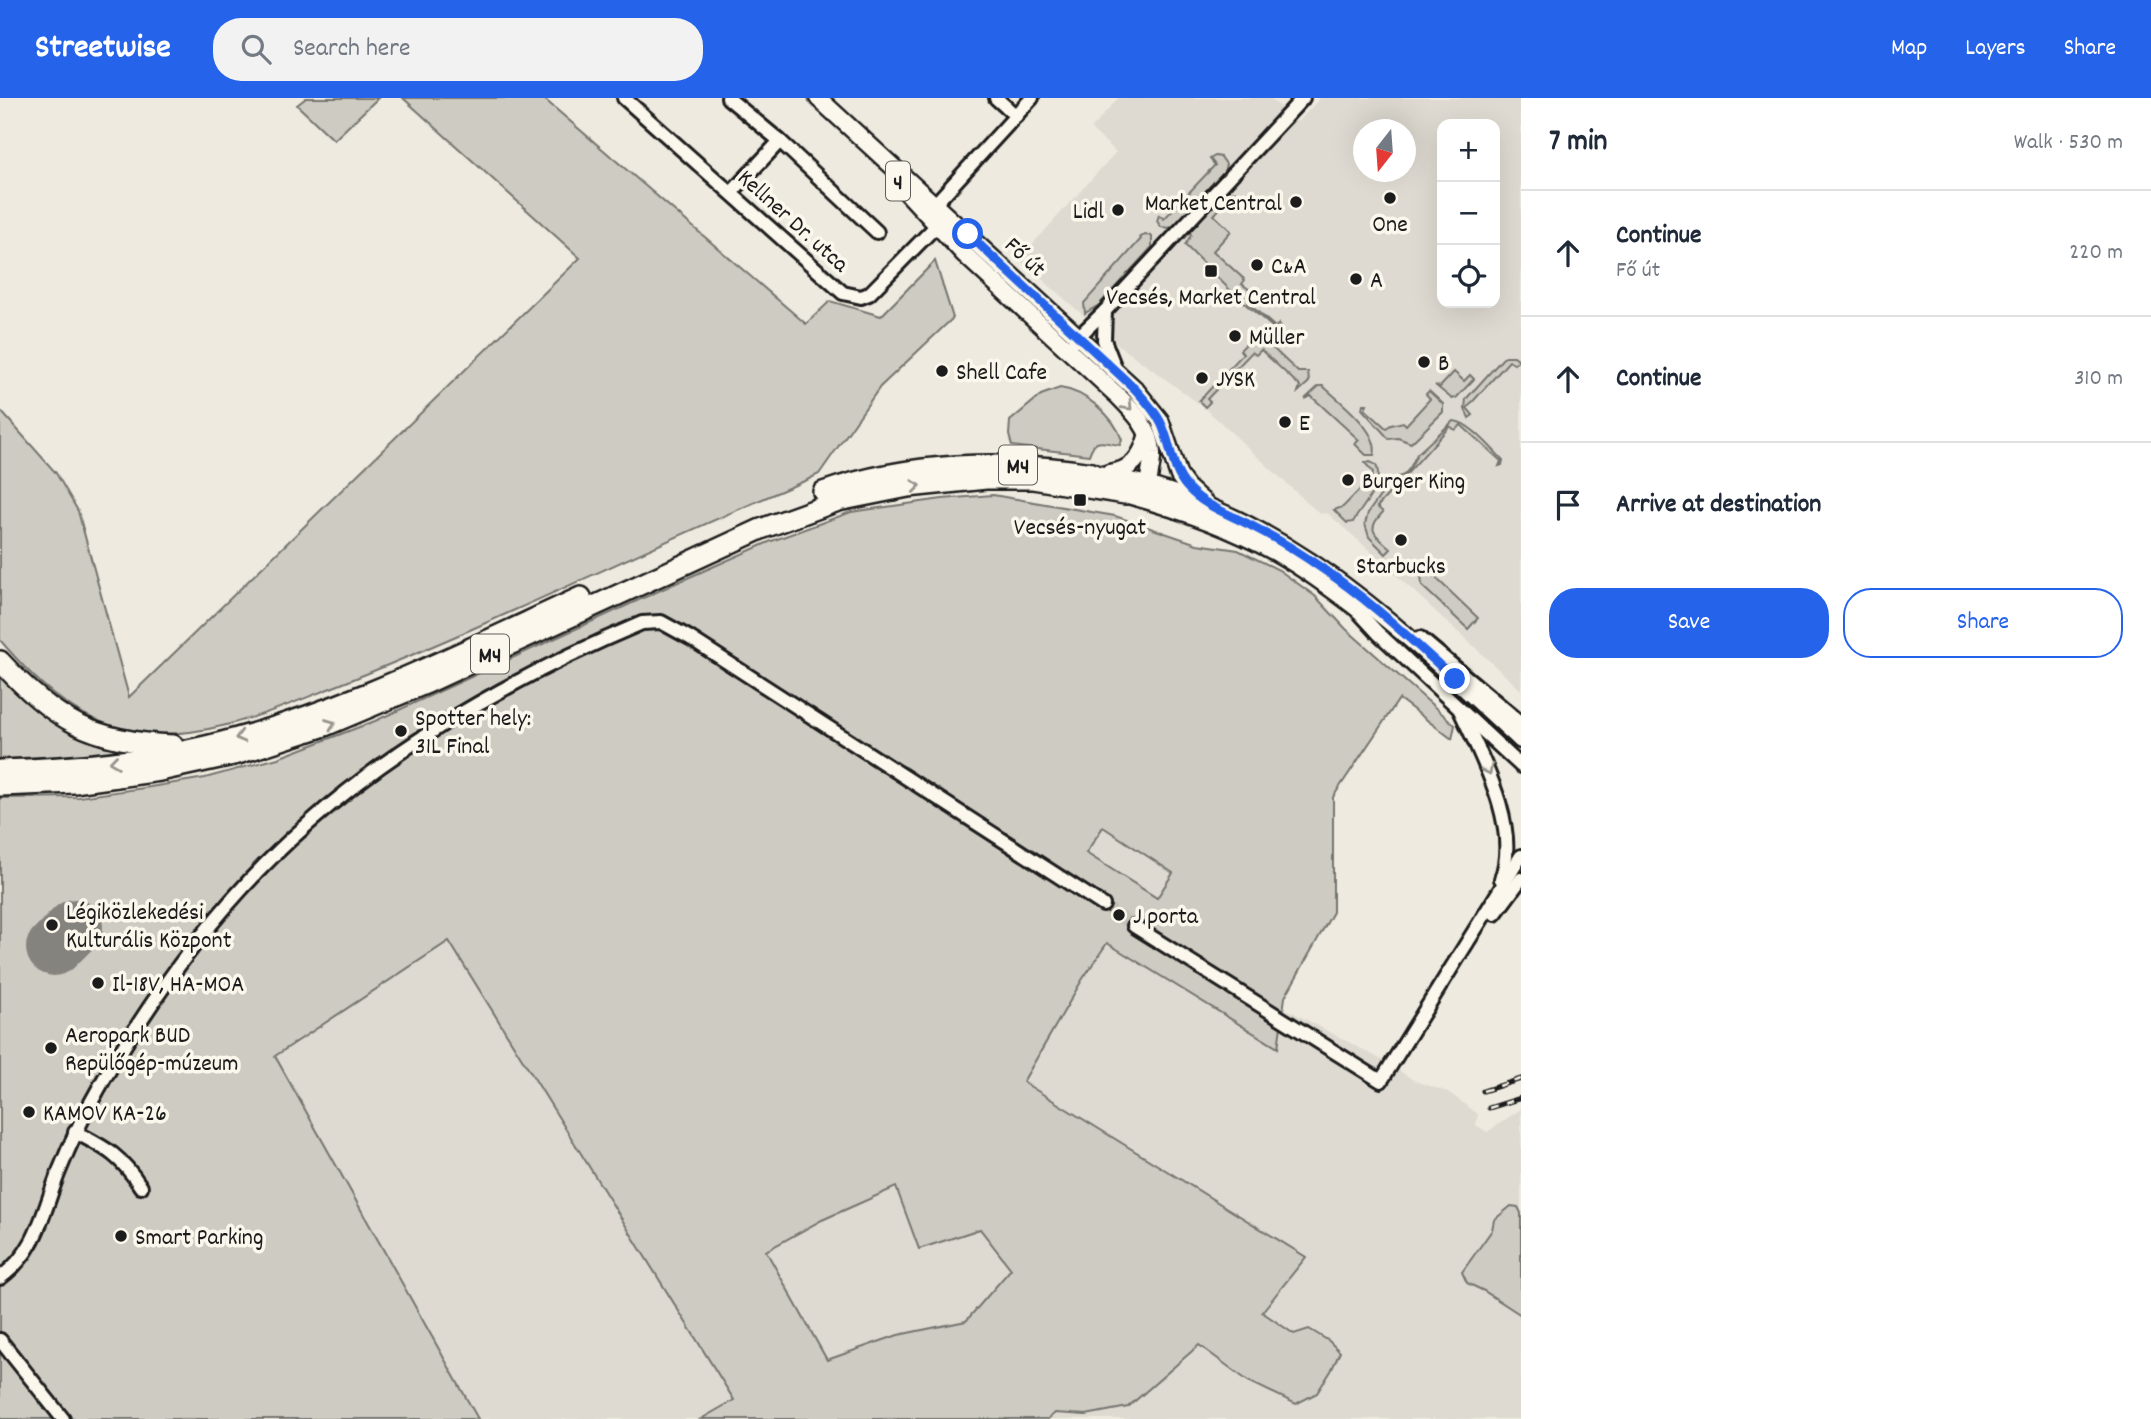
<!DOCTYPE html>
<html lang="en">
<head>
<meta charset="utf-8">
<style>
  body { margin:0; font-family:Dekko,sans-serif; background:#f2f2f3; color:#1f2937 }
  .controls { position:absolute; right:21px; top:21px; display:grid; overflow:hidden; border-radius:14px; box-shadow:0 7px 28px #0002 }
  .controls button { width:63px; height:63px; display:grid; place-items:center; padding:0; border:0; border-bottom:2px solid #e0e1e3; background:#fff; color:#1f2937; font:35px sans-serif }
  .compass { position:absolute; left:1353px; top:21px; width:63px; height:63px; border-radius:50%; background:#fff; box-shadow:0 7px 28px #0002; rotate:197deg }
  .stop { position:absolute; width:21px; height:21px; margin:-16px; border:5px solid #2563eb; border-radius:50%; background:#fff }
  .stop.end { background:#2563eb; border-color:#fff; box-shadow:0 2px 7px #0008 }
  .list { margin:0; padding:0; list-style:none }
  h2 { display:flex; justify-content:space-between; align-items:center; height:91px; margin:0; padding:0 28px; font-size:30px }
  h2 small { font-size:23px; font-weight:400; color:#747a83 }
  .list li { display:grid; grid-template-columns:46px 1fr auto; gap:21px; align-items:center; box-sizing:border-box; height:126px; padding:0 28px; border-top:2px solid #e0e1e3 }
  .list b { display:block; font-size:26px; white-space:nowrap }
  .list p { margin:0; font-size:23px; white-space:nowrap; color:#747a83 }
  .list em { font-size:23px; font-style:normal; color:#747a83 }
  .actions { display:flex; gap:14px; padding:21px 28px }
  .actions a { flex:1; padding:16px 0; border:2px solid #2563eb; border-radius:28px; text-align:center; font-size:24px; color:#2563eb }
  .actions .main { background:#2563eb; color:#fff }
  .icon { flex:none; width:38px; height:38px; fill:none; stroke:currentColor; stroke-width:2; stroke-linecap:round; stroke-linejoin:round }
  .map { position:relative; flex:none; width:1521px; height:1321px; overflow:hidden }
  header { display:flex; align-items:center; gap:42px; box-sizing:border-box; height:98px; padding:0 35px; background:#2563eb; color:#fff }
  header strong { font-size:33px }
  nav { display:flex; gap:38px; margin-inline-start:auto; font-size:24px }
  .search { width:490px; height:63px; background:#f2f2f3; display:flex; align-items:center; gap:18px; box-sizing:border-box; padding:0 24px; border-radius:28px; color:#747a83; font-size:26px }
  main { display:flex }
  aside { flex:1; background:#fff }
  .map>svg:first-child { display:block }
  .built { fill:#dedad1; fill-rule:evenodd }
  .green { fill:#ceccc2; stroke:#75746f; stroke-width:2; fill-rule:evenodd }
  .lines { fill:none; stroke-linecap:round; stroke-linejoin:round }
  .runway { stroke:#85837e; stroke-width:56 }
  .minor-tunnel { stroke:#c4c1b8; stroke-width:12; stroke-dasharray:12 6; stroke-linecap:butt }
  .minor-casing { stroke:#1c1c1c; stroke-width:18 }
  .major-casing { stroke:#1c1c1c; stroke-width:21 }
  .highway-casing { stroke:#1c1c1c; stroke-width:24 }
  .minor { stroke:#fbf7ec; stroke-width:12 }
  .major { stroke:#fbf7ec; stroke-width:16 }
  .highway { stroke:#fbf7ec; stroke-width:19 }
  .rail-casing { stroke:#1c1c1c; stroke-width:5 }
  .rail { stroke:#fbf7ec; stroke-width:2.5; stroke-dasharray:8; stroke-linecap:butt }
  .oneway { stroke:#97948e }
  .route { stroke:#2563eb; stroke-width:9 }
  .poi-dot { fill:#1c1c1c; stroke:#fbf7ec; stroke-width:2.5 }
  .labels { text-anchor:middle; stroke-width:7; stroke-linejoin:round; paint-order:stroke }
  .shield { fill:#fbf7ec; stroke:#5f5e5a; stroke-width:2 }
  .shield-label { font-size:23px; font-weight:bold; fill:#1c1c1c }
  .poi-label { font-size:24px; fill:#1c1c1c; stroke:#fbf7ec; text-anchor:start }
  .street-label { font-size:24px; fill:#1c1c1c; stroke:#fbf7ec }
</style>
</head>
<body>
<header>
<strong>Streetwise</strong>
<div class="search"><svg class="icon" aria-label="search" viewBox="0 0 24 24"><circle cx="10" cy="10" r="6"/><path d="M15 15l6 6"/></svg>Search here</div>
<nav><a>Map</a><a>Layers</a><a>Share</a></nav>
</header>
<main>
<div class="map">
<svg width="1521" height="1321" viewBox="0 0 1521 1321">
  <rect width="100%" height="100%" fill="#eeeadf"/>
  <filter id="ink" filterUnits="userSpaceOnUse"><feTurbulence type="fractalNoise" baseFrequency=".0143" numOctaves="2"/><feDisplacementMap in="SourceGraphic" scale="14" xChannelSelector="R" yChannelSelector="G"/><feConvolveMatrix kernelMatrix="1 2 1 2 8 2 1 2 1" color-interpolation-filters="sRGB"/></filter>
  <g filter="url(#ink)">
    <g class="built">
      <path d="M1118 0H1270L1298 24 1320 0H1521V592L1358 442 1327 415 1321 416 1312 409 1205 310 1109 240 1019 161 1116 54 1091 31ZM1442 26H1495V205H1442ZM1364 32H1406V74H1364Z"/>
      <polygon points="1066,602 1249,891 1384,963 1415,983 1448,994 1478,1016 1476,1027 1487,1034 1521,1011 1521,1321 79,1321 239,843"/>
    </g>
    <g class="green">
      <polygon points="306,0 378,0 334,42 297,7"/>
      <path d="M403 0H543L806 226 830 203 881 218 935 163 953 220 880 289 819 376 807 382C709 423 613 468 517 511 457 538 397 564 336 588 272 613 197 647 127 632 72 620 35 583 0 542V312L56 375 78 413 129 599 580 160Z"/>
      <polygon points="1215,58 1221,59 1226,66 1223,78 1177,126 1169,130 1161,129 1157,123 1159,117 1164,121 1215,67 1210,61"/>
      <polygon points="1229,93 1236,94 1238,99 1236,100 1232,97 1214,117 1231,133 1213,153 1245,182 1242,186 1255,196 1248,205 1275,229 1279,226 1280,230 1277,233 1236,198 1185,147 1191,137 1190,133 1224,95"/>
      <polygon points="1145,137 1152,138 1152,149 1099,207 1085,215 1084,205 1141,141 1140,139"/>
      <polygon points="1257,235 1298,274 1308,274 1309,284 1298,294 1300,288 1261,252 1256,257 1252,254 1207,301 1210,304 1205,309 1199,303 1243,256 1240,252"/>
      <polygon points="1509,258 1514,258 1519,262 1514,266 1509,263 1467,310 1473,317 1469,320 1465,311 1466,301 1503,260"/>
      <polygon points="1454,274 1464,283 1470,277 1474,281 1456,300 1452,301 1435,287 1440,289"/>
      <path d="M1319 288H1323C1338 302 1381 334 1374 357H1366L1355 346 1359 342 1311 298 1305 301Z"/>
      <path d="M1060 290C1085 293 1114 318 1122 342L1120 347C1103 345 1095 338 1089 357L1012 348 1009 337 1010 323 1041 297Z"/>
      <polygon points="1429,293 1443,306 1443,314 1411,345 1398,340 1389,341 1362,311 1363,306 1367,306 1365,311 1386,330 1391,327 1403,324 1406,327 1430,301 1426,296"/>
      <path d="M1453 323C1469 323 1492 351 1503 362L1502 367 1499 368 1501 363 1461 327 1455 332 1450 328 1377 409 1383 414C1365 433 1375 436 1391 451L1386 456 1369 439 1365 426 1368 415 1392 381 1404 377 1410 370 1417 356Z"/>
      <path d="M1370 364 1376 367C1385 386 1362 408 1353 424L1347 425 1334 412 1343 409 1372 379 1373 374 1365 365Z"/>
      <path d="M993 397 1115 418 1197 446 1238 452 1279 472 1315 498 1346 531 1455 627 1452 641 1399 601 1333 699V814L1285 899 1278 950 1107 845 1082 882 1023 984 1306 1159 1262 1214 1294 1236 1309 1231 1329 1243 1340 1254 1331 1273 1317 1295 1296 1306 1248 1283 1199 1247 1128 1309 1086 1317 1055 1315 1048 1321H701L734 1302 449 843 275 958 478 1321H0V700L79 699 144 690 205 680 278 660 375 623 676 485 769 444 851 414 942 401ZM1103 729 1173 775 1157 800 1086 755ZM896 1089 919 1151 980 1131 1011 1171 966 1223 898 1237 827 1262 766 1153 822 1122Z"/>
      <polygon points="1429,465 1435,471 1437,481 1478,520 1468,531 1422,488 1421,476"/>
      <polygon points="0,575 142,653 0,664"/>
      <polygon points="1511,1108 1518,1109 1521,1115 1521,1217 1484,1193 1467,1185 1462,1174 1492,1132 1494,1122"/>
    </g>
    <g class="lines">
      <polyline class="runway" points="54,850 75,829"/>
      <polyline class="minor-tunnel" points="1103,807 1134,828"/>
      <g class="minor-casing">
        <g id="minor">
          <polyline points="624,0 843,195 861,199 869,196 936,128"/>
          <polyline points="728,0 780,43 877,134"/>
          <polyline points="996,0 1016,18"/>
          <polyline points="732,94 780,43"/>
          <polyline points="935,106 1032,0"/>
          <polyline points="1105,213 1104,242 1115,270"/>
          <polyline points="1074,243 1105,213 1303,0"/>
          <polyline points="1354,509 1378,535 1521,668"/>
          <polyline points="1420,540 1521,625"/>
          <path d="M1459 610C1481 658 1521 729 1501 781"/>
          <polyline points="1495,816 1521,781"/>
          <polyline points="1134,828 1381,983 1521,758"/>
          <path d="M75 1034C108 1051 121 1058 141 1089"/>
          <path d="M0 1180C37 1153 42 1117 58 1076 71 1043 86 1012 104 981 160 887 225 798 308 726 405 640 523 575 642 525L661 524 690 540 1103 807"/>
          <polyline points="0,1242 63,1321"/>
        </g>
      </g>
      <g class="major-casing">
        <g id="major">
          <polyline points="818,0 1135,291 1160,322 1179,378 1187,389 1207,407"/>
          <path d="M903 90 964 156 1118 298C1134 314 1151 331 1152 355 1153 369 1146 382 1149 395L1168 409"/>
          <path d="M1092 375C1278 407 1388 520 1521 642"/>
          <path d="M1109 375C1132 372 1141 360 1147 339"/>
          <path d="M1125 396C1176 410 1230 429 1277 455 1307 472 1335 493 1362 514"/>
        </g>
      </g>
      <g class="highway-casing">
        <g id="highway">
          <path d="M823 394C909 364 1003 361 1092 375"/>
          <path d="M0 563C54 622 92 644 173 647"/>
          <path d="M0 672C69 670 138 664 206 648 337 617 459 555 581 499"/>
          <polyline points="0,688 74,685 160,673 238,656 325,628 425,586 761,431 838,403 908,389 986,381 1033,381 1125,396"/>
        </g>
      </g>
      <use href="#minor" class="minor"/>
      <use href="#major" class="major"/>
      <use href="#highway" class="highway"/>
      <g class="rail-casing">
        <g id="rail">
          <polyline points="1483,993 1521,981"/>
          <polyline points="1489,1010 1521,1000"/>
        </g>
      </g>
      <use href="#rail" class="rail"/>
    </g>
    <defs><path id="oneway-chevron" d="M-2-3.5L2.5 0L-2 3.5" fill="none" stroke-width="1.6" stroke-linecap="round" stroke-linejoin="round" transform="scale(1.75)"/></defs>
    <g class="oneway">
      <use href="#oneway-chevron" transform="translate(1128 308) rotate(47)"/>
      <use href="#oneway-chevron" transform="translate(916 388) rotate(-7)"/>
      <use href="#oneway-chevron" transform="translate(331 626) rotate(-21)"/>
      <use href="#oneway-chevron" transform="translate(240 639) rotate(165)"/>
      <use href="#oneway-chevron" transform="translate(114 664) rotate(172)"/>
      <use href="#oneway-chevron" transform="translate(1488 672) rotate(65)"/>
    </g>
  </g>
  <g class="lines" filter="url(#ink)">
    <path class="route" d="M968 136 1135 291C1144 301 1155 312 1161 325 1171 345 1171 371 1187 389 1204 408 1227 415 1250 427 1276 440 1300 455 1323 471 1371 503 1412 543 1455 581"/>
  </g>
  <g class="poi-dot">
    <circle cx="1390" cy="100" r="7"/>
    <circle cx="1296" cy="104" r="7"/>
    <circle cx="1118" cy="112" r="7"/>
    <circle cx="1257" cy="167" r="7"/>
    <rect x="1204" y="166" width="14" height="14" rx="3.5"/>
    <circle cx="1356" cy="181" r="7"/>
    <circle cx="1235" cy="238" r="7"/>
    <circle cx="1424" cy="264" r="7"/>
    <circle cx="942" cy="273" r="7"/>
    <circle cx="1202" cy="280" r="7"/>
    <circle cx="1285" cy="324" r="7"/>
    <circle cx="1348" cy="382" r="7"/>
    <rect x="1073" y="395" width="14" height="14" rx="3.5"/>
    <circle cx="1401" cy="442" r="7"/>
    <circle cx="401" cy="633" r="7"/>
    <circle cx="1119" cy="817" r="7"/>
    <circle cx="52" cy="827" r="7"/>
    <circle cx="98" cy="885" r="7"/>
    <circle cx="51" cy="950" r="7"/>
    <circle cx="29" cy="1014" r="7"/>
    <circle cx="121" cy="1138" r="7"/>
  </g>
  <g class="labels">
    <g class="shield">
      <rect x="886" y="63.5" width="24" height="39" rx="5"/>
      <rect x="999" y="347.5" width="38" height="39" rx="5"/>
      <rect x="471" y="536.5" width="38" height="39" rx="5"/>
    </g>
    <g class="shield-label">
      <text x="898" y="91">4</text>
      <text x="1018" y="375">M4</text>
      <text x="490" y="564">M4</text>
    </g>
    <g class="poi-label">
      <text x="1282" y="112" text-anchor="end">Market Central</text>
      <text x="1104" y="120" text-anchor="end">Lidl</text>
      <text x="1390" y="133" text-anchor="middle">One</text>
      <text x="1271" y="175">C&amp;A</text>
      <text x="1370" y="189">A</text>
      <text x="1211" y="206" text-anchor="middle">Vecsés, Market Central</text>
      <text x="1249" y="246">Müller</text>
      <text x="1438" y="272">B</text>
      <text x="956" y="281">Shell Cafe</text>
      <text x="1216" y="288">JYSK</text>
      <text x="1299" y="332">E</text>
      <text x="1362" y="390">Burger King</text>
      <text x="1080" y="436" text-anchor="middle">Vecsés-nyugat</text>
      <text x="1401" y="475" text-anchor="middle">Starbucks</text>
      <text x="415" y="627">Spotter hely:<tspan x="415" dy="28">31L Final</tspan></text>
      <text x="66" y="821">Légiközlekedési<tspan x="66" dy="28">Kulturális Központ</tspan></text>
      <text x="1133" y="825">J porta</text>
      <text x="112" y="893">Il-18V, HA-MOA</text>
      <text x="65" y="944">Aeropark BUD<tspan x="65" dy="28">Repülőgép-múzeum</tspan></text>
      <text x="43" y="1022">KAMOV KA-26</text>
      <text x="135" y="1146">Smart Parking</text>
    </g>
    <g class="street-label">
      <text transform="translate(794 122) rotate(42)" y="8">Kellner Dr. utca</text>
      <text transform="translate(1026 158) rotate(43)" y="8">Fő út</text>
    </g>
  </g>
</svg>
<div class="controls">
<button>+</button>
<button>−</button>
<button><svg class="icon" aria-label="locate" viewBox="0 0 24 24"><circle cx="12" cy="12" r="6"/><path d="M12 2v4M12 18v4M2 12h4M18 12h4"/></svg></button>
</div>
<svg class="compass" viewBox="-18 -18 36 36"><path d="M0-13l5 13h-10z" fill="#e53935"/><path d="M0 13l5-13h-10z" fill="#747a83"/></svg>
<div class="stop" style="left:968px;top:136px"></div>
<div class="stop end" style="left:1455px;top:581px"></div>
</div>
<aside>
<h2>7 min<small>Walk · 530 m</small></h2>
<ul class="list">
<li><svg class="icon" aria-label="ahead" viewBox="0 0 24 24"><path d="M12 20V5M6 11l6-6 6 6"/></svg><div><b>Continue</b><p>Fő út</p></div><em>220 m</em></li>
<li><svg class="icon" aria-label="ahead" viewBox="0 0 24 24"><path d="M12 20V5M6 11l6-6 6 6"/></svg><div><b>Continue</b></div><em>310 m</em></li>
<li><svg class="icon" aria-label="arrive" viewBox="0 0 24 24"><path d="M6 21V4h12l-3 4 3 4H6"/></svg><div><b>Arrive at destination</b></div></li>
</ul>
<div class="actions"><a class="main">Save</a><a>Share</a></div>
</aside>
</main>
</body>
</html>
